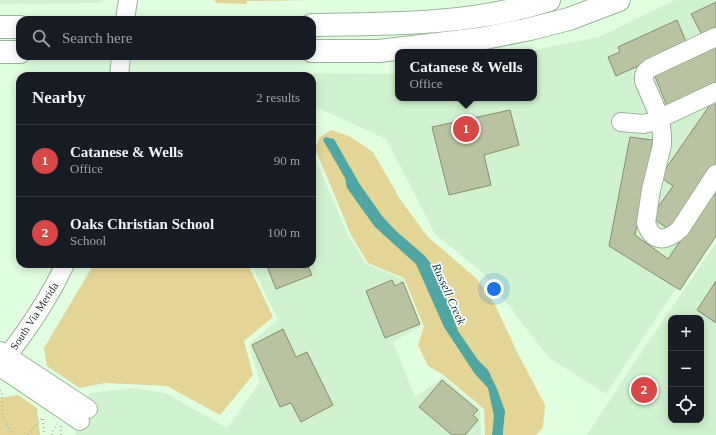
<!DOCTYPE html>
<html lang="en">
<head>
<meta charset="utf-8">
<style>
  body { margin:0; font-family:Georgia,serif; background:#242831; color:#f1f3f6 }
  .controls { position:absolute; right:12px; bottom:12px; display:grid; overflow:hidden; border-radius:8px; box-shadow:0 2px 10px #0003 }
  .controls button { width:36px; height:36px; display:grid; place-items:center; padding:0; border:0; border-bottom:1px solid #363941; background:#171b24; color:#f1f3f6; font:20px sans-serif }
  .you { position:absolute; left:494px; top:289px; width:14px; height:14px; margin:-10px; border:3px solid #fff; border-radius:50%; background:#1a73e8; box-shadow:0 0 0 6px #1a73e833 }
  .badge { display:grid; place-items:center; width:26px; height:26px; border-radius:50%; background:#d64745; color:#fff; font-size:13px; font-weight:700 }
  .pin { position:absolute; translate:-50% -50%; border:2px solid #fff; box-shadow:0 1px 4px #0006 }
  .popup { position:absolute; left:395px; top:49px; width:142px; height:52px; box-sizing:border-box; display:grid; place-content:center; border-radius:8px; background:#171b24; filter:drop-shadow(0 1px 3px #0005); font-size:13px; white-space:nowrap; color:#9ea1a6 }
  .popup b { font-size:15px; color:#f1f3f6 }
  .popup::after { content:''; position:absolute; left:50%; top:100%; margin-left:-8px; border:8px solid transparent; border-top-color:#171b24 }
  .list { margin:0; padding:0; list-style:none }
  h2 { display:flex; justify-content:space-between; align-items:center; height:52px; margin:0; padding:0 16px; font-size:17px }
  h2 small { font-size:13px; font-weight:400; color:#9ea1a6 }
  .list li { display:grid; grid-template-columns:26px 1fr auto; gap:12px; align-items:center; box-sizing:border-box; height:72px; padding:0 16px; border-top:1px solid #363941 }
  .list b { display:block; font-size:15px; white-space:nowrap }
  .list p { margin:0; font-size:13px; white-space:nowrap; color:#9ea1a6 }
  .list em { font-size:13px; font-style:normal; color:#9ea1a6 }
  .icon { flex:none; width:22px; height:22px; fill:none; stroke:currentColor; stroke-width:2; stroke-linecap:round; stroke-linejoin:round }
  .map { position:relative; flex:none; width:716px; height:435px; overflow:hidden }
  .search { position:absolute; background:#171b24; box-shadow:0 2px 10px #0003; left:16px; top:16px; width:300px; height:44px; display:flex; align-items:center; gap:10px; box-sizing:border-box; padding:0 14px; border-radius:12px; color:#9ea1a6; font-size:15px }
  .panel { position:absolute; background:#171b24; box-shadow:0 2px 10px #0003; left:16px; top:72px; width:300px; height:196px; border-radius:12px }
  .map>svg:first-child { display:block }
  .built { fill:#d1f2d0; fill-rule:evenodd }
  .green { fill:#e3d596 }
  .water { fill:#4fa6a3 }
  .building { fill:#b9c3a1; stroke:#858e6e }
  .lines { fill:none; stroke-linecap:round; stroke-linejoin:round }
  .minor-casing { stroke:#99b499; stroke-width:20 }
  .major-casing { stroke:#99b499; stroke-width:24 }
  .path { stroke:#a6bda6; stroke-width:2; stroke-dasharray:1 3; stroke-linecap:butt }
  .minor { stroke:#fff; stroke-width:18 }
  .major { stroke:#fff; stroke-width:22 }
  .labels { text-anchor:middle; stroke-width:3.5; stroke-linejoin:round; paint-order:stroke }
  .street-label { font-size:11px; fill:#2a352a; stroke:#fff }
  .water-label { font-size:12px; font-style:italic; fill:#0c3635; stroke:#fff }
</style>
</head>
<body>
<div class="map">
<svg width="716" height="435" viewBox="0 0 716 435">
  <rect width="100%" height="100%" fill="#e1fee1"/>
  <g class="built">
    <polygon points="0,0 104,0 97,3 0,4"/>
    <polygon points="675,0 716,0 716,228 606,394 549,358 484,274 435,234 386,139 316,107 312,110 312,76 152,76 157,72 398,74 398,98 534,98 534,52 523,52 599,37"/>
    <polygon points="312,151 348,235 366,264 403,279 421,326 393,342 415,397 443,377 480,409 481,435 76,435 71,424 90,393 133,388 166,393 227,428 260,382 249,344 278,320 251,264 312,264"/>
    <path d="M716 243V435H587L640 354ZM671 318H701V420H671Z"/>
  </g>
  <g class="green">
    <polygon points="214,0 315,0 246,1 247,4 217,3"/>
    <polygon points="331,130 349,136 373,152 400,199 427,236 477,279 495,305 517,352 545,405 543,428 536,435 485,435 484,409 442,374 428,366 418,345 424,327 404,278 368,263 351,235 315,148 320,137"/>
    <polygon points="94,264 248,264 273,317 244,341 253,375 220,415 167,386 105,383 80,388 47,366 44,348"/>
    <polygon points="18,395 37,408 40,435 0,435 0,398"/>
  </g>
  <polygon class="water" points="325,137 334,139 359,183 382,216 396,231 425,256 436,270 458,331 478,360 488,370 497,389 505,411 503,431 503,435 492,435 494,416 488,388 475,374 444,327 416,264 375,227 347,188 345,178 323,140"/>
  <g class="building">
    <polygon points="716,2 716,30 703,37 691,14"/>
    <polygon points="677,20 687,44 616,76 608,57 620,52 618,47"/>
    <polygon points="716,45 716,84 667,106 654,74"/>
    <polygon points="712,102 716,105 716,164 671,231 651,217 673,186 660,177"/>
    <polygon points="510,110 519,145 484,155 491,185 449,195 432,127"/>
    <polygon points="630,137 653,140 635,235 668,259 716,187 716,236 680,290 609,246"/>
    <polygon points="266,264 307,264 312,275 276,289"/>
    <polygon points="392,280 395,286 403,282 420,324 385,338 366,291"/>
    <polygon points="716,281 716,323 697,310"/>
    <polygon points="283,329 296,357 307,352 333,405 301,422 291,403 280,407 252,345"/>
    <polygon points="442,380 478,410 473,415 478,420 465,435 452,435 419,407"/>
  </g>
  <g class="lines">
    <g class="minor-casing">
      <g id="minor">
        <polyline points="125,20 128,0"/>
        <path d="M716 37 650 68C645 72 643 74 644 81L660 118 662 135V145L651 190 646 223C653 244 667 241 680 229L716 174"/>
        <polyline points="119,76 121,56"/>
        <polyline points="621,122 643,124 652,122 716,92"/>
        <polyline points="0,351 88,409"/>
        <path d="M0 365C25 334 48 301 65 264"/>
        <polyline points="0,367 80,421"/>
      </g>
    </g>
    <g class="major-casing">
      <g id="major">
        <path d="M312 25C391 24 472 25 549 0"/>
        <polyline points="0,27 20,27"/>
        <polyline points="312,51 379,51 480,39 530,29 569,19 619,0"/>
        <polyline points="0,52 20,52"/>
      </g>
    </g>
    <g class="path">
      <polyline points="0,390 2,392 2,413 12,435"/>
      <polyline points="61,426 61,435"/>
      <polyline points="28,435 42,418 43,418 44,435"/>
      <polyline points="52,435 52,432 57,424"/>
    </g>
    <use href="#minor" class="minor"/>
    <use href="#major" class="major"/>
  </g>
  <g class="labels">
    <g class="street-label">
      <text transform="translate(34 316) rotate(-57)" y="4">South Via Merida</text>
    </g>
    <g class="water-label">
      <text transform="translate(449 294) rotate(66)" y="4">Russell Creek</text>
    </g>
  </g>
</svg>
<div class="controls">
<button>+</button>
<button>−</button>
<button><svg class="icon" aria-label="locate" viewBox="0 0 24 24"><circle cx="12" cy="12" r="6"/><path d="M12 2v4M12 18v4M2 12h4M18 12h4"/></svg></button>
</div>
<div class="you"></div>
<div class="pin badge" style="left:466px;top:129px">1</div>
<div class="popup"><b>Catanese &amp; Wells</b>Office</div>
<div class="pin badge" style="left:644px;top:390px">2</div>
<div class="search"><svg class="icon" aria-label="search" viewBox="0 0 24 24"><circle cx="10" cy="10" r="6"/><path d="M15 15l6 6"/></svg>Search here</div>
<section class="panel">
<h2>Nearby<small>2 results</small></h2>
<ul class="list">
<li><span class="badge">1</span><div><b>Catanese &amp; Wells</b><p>Office</p></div><em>90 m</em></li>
<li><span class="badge">2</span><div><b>Oaks Christian School</b><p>School</p></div><em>100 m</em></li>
</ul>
</section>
</div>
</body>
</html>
